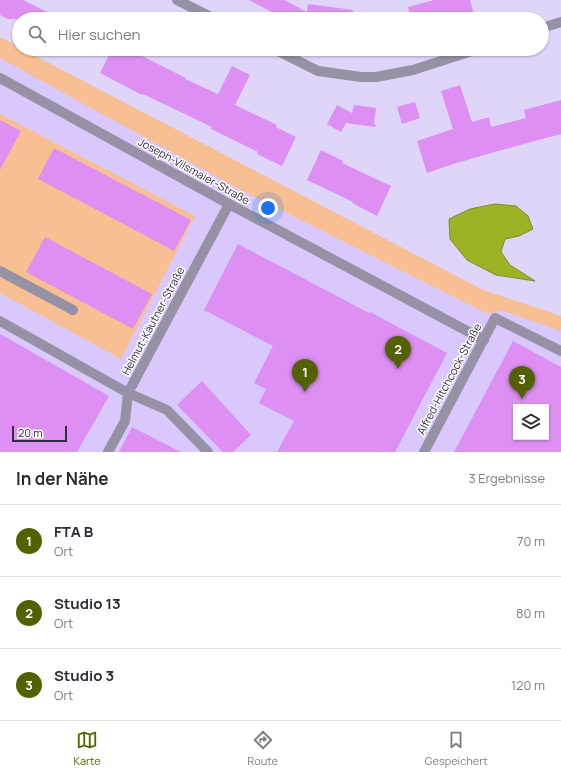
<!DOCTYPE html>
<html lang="de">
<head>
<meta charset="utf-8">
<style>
  body { margin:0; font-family:Manrope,sans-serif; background:#f7f7f7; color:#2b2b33 }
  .controls { position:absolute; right:12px; bottom:12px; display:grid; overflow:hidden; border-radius:0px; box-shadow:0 1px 3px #0004 }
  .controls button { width:36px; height:36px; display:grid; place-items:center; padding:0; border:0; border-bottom:1px solid #e1e1e2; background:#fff; color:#2b2b33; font:20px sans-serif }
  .scale { position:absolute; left:12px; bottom:10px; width:55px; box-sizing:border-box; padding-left:4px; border:2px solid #322d3e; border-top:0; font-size:11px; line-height:14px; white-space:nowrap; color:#322d3e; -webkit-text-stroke:3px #fcfcfc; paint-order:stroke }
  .you { position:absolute; left:268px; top:208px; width:14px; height:14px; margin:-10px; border:3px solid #fff; border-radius:50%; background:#1a73e8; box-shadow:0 0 0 6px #1a73e833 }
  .badge { display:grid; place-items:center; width:26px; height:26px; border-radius:50%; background:#546103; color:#fff; font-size:13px; font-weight:700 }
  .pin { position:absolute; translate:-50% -33px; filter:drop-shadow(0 1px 2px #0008) }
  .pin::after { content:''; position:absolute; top:21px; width:14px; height:12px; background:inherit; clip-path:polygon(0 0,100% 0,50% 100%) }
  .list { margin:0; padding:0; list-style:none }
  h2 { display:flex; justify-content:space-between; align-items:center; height:52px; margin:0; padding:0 16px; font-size:17px }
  h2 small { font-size:13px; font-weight:400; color:#7c7c81 }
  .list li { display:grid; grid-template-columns:26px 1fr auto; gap:12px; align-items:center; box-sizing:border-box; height:72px; padding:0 16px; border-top:1px solid #e1e1e2 }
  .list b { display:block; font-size:15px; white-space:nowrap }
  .list p { margin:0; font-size:13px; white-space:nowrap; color:#7c7c81 }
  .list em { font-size:13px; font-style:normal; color:#7c7c81 }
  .icon { flex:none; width:22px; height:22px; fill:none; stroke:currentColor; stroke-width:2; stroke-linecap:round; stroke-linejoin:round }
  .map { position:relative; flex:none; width:561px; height:452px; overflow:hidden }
  .search { position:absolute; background:#fff; box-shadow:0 1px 3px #0004; left:12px; right:12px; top:12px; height:44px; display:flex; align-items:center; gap:10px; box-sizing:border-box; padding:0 14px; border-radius:22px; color:#7c7c81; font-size:15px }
  .sheet { height:268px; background:#fff }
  nav { display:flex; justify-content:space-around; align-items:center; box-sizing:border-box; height:56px; border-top:1px solid #e1e1e2; background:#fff; font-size:11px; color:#7c7c81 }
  nav a { display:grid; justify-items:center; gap:2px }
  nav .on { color:#546103 }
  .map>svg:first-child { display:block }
  .built { fill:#d8c8fc; fill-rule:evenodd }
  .green { fill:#f8bf93 }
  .water { fill:#9db323; stroke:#7d8b2b }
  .building { fill:#dd8ff3; fill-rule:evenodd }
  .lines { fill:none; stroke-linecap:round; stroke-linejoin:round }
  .service { stroke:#9691a4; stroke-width:10 }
  .minor { stroke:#9691a4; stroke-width:10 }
  .labels { text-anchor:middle; stroke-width:3; stroke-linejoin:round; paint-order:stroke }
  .street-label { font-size:11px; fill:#322d3e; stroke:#fcfcfc }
</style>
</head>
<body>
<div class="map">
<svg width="561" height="452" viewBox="0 0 561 452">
  <rect width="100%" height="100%" fill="#dfd5f9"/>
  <path class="built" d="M0 37 19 47V49H22L483 290 561 316V452H0ZM516 407H546V437H516Z"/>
  <g class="green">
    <polygon points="0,37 19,47 19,49 22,49 483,290 561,316 561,331 501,310 488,314 235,187 0,58"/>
    <polygon points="0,114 195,216 121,359 0,293"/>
  </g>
  <polygon class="water" points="495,204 516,206 528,216 533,229 519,236 505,239 501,252 510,265 535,281 496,275 467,260 450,239 449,219 470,209"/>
  <g class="building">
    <polygon points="0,0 23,0 61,19 8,19 0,15"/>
    <polygon points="249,0 284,0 307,12 308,4 353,10 353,19 285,19"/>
    <polygon points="434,0 470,0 475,19 411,19 408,7"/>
    <polygon points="112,49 128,49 186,78 185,79 218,94 232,66 250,75 235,105 277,125 276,127 296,137 282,166 257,154 258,152 211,129 212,127 143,94 142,95 100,73"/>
    <polygon points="460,85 472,122 489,117 491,127 526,118 524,110 561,100 561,134 498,151 453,164 427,173 417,141 453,129 441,91"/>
    <polygon points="415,102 420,118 402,124 397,107"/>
    <polygon points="337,105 352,113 354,105 376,108 374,124 376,125 375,127 346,123 341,132 327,124"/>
    <polygon points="0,120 21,131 0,170"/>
    <polygon points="54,148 191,220 174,251 116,220 38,179"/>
    <polygon points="321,150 343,161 342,163 391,186 377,216 352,203 353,202 307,180"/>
    <polygon points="45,237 152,294 133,329 26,272"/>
    <polygon points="238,244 369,313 370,312 447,353 395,452 277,452 294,421 259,403 266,389 254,383 273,346 204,310"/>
    <polygon points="0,334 109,396 77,452 0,452"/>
    <path d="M513 341 561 367V452H454ZM516 407H546V437H516Z"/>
    <polygon points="202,381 251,435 233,452 223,452 177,405"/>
    <polygon points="132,427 181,452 119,452"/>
  </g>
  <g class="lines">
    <g class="service">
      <polyline points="0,78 229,204 484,340"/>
      <polyline points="0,271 73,310"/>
      <polyline points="0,321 128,393 167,410 208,452"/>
      <polyline points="108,452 125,421 128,393 229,204"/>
      <polyline points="424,452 495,318 561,351"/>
    </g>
    <g class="minor">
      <polyline points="177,0 215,19"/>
      <polyline points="542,28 561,22"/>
      <polyline points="274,49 318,71 361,77 376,77 413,70 478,49"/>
    </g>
  </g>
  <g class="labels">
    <g class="street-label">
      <text transform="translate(194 171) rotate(29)" y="4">Joseph-Vilsmaier-Straße</text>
      <text transform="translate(153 321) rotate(-62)" y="4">Helmut-Käutner-Straße</text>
      <text transform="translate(449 379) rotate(-62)" y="4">Alfred-Hitchcock-Straße</text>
    </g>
  </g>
</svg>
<div class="controls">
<button><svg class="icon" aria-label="layers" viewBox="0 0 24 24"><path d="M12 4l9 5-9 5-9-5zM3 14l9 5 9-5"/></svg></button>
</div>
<div class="scale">20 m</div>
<div class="you"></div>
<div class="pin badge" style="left:305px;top:392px">1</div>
<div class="pin badge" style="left:398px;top:369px">2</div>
<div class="pin badge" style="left:522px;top:399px">3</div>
<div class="search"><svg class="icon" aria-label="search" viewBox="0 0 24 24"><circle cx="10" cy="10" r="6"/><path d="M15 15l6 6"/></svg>Hier suchen</div>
</div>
<section class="sheet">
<h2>In der Nähe<small>3 Ergebnisse</small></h2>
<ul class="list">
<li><span class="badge">1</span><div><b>FTA B</b><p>Ort</p></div><em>70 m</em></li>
<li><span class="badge">2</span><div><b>Studio 13</b><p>Ort</p></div><em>80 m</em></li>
<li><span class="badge">3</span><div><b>Studio 3</b><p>Ort</p></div><em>120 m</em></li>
</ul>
</section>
<nav>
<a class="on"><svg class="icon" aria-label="map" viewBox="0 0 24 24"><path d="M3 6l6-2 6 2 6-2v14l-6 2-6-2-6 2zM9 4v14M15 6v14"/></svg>Karte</a>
<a><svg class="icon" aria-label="directions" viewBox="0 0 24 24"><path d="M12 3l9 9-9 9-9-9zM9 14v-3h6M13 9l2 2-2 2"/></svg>Route</a>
<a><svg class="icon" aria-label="saved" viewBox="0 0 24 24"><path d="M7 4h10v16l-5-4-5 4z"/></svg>Gespeichert</a>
</nav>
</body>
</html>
